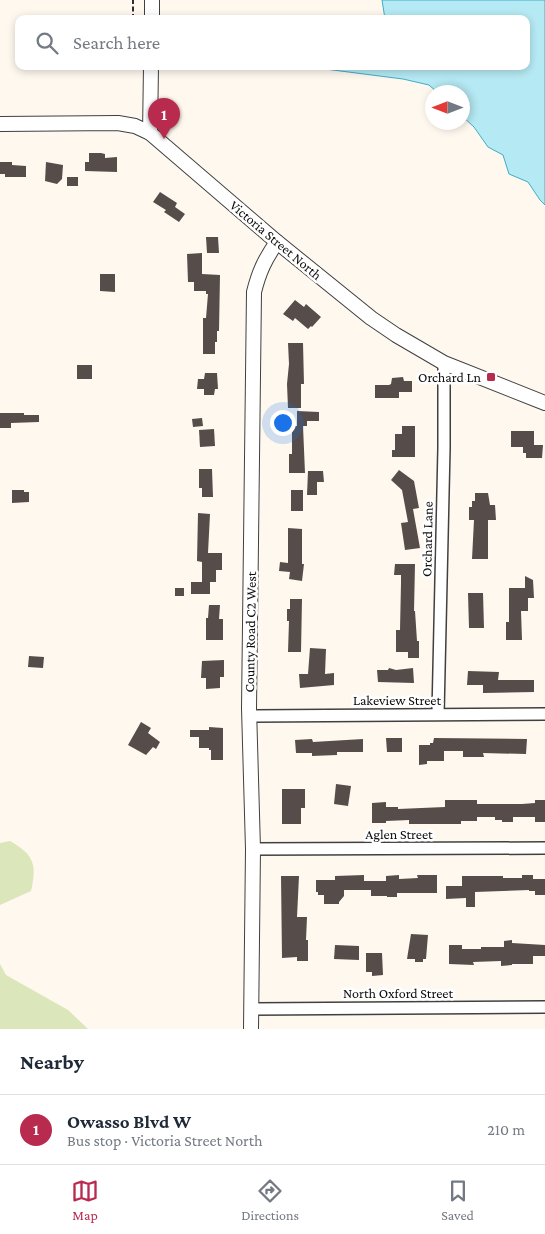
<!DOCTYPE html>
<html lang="en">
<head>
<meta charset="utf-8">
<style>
  body { margin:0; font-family:"Crimson Pro",serif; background:#f6f6f7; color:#1f2937 }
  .compass { position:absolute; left:425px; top:85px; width:45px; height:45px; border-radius:50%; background:#fff; box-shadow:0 2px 8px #0003; rotate:270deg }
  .you { position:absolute; left:282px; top:422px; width:18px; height:18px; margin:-12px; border:4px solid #fff; border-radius:50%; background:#1a73e8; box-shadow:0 0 0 8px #1a73e833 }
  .badge { display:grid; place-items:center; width:32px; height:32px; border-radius:50%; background:#b82b4f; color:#fff; font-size:16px; font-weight:700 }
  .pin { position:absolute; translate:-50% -41px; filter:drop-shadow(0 1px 2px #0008) }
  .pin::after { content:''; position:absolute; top:26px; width:18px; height:15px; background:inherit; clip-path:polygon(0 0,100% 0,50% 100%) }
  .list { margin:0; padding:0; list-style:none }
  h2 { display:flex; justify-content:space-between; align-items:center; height:65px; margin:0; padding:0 20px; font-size:21px }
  h2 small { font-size:16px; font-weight:400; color:#747a83 }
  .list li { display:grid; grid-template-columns:32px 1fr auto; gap:15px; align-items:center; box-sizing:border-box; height:70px; padding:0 20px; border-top:1px solid #e0e1e3 }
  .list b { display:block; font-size:19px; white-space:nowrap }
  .list p { margin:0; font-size:16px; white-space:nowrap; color:#747a83 }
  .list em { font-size:16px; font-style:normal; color:#747a83 }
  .icon { flex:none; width:28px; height:28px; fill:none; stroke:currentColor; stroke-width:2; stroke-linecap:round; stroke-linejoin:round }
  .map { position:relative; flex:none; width:545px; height:1029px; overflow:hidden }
  .search { position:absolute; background:#fff; box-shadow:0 2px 8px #0003; left:15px; right:15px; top:15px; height:55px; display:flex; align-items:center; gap:12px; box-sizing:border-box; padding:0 18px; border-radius:10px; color:#747a83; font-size:19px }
  .sheet { height:135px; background:#fff }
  nav { display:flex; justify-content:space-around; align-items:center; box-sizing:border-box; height:70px; border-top:1px solid #e0e1e3; background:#fff; font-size:14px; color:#747a83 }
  nav a { display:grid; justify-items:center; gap:2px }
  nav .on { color:#b82b4f }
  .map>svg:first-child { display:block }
  .green { fill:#dbe7ba }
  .water { fill:#b5e9f3; stroke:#3faec7 }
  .building { fill:#564c4a }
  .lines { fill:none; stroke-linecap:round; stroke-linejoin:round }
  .minor-casing { stroke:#404040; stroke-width:14 }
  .tertiary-casing { stroke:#404040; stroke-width:16 }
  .path { stroke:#2f2f2f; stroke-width:2; stroke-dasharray:5 2.5; stroke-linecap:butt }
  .minor { stroke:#fff; stroke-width:11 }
  .tertiary { stroke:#fff; stroke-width:14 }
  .poi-dot { fill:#b82b4f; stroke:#fff; stroke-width:2 }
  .labels { text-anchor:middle; stroke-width:5; stroke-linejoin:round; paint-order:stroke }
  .street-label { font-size:14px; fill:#0d0d0d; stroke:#fff }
  .poi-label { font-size:14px; fill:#0d0d0d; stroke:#fff; text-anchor:end }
</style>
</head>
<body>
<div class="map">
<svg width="545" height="1029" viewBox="0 0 545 1029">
  <rect width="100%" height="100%" fill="#fef8ef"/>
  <g class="green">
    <path d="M10 841C34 855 37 864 31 891L0 905V843Z"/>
    <polygon points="0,964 6,975 68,1010 88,1029 0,1029"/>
  </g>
  <polygon class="water" points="382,0 545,0 545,205 540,200 528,182 509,174 503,155 488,147 474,127 463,117 462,92 437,92 429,85 403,79 325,69 327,66 526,66 526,19 385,19"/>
  <g class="building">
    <polygon points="89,153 101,153 105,154 105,158 117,157 117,172 85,171 85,162 89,162"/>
    <polygon points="0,162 12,162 12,165 26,166 26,177 5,177 5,174 0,174"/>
    <polygon points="46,162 63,165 62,179 57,184 45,181"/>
    <rect x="67" y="177" width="11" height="9"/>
    <polygon points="160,192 177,203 175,207 185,214 179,222 164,212 166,210 153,202"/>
    <polygon points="206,237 218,237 219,253 207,253"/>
    <polygon points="202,253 202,274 220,275 219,331 217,331 217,342 215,342 215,354 203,354 203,318 206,318 208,294 206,294 206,291 194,291 194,282 188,282 187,254"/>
    <polygon points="100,274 115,274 115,292 100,291"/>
    <polygon points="295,300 304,307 306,304 321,317 312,327 311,326 308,329 295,318 293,321 283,314"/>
    <polygon points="288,343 303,343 304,384 301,384 301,408 288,408 287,384 289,364"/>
    <rect x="77" y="365" width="15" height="14"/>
    <polygon points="205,373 217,373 218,389 215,389 214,395 204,395 204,389 197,389 198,379 204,379"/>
    <polygon points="403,377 404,381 412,381 412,392 399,392 399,398 375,398 375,385 389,385 391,384 392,378"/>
    <polygon points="297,411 319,412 319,421 307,421 307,426 303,426 305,473 289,473 289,454 292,454 292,426 297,426"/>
    <polygon points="0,413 24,413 24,415 39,415 39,422 11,423 11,428 0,428"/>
    <polygon points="202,418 203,426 193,427 192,419"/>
    <polygon points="402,426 415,426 415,457 392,457 392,450 395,450 395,434 402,434"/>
    <polygon points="214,429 215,446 200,447 199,430"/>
    <polygon points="511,431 534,431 534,445 543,445 542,458 526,458 526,453 523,453 523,447 511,447"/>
    <polygon points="199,469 212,469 213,497 202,497 202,488 199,488"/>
    <polygon points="399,470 414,481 419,508 413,509 420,548 405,550 401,523 408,522 402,490 391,480"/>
    <polygon points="308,471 323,471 324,482 317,482 317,495 307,495"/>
    <polygon points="12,490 24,490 24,492 29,492 29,502 12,503"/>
    <rect x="291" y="490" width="12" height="21"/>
    <polygon points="475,493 488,493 490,505 495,505 496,520 488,520 488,559 472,559 474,520 469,520 469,507 472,507 472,501 475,501"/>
    <polygon points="198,513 210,514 208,553 222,553 222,570 216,570 216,582 210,582 210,594 191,594 191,582 202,582 202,562 197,561"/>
    <polygon points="288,528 302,529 302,564 304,564 302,581 289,579 290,572 279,571 280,562 288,563"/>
    <polygon points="395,564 415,564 414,611 415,611 417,641 419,641 419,658 408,658 408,652 396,652 396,630 400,630 401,583 401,575 394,575"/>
    <polygon points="525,576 533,580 534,598 528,598 528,611 521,611 522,640 506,640 506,622 509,622 509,588 525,588"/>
    <rect x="175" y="588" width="9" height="8"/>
    <polygon points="468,593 483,593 484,628 469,628"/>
    <polygon points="290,599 302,599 301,652 288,652 289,621 287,621 287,609 290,609"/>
    <polygon points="209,605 220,605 219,619 223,619 223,640 206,640 206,618 208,618"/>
    <polygon points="310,648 326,649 325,674 334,673 334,685 300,688 299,674 308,674"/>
    <polygon points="29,656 44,657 43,668 28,667"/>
    <polygon points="224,660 224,677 220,677 220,688 206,689 206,678 201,678 202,661"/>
    <polygon points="389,668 396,670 413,668 414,683 378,682 377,670 388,670"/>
    <polygon points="468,671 499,672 498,680 534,680 534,692 483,693 483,685 467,685"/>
    <polygon points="141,722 151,728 148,733 160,742 156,749 153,747 146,755 128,745"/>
    <polygon points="209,727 223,728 223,760 211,760 211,750 209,750 209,748 199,748 199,737 190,737 190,730 209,730"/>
    <polygon points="386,738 402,738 402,752 387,752"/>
    <polygon points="434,738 527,739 526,754 483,753 484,757 463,757 463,751 444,751 444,761 427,761 427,764 419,765 419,745 430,745 430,743 433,743"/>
    <polygon points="312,739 313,742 363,739 363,752 337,752 337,755 312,756 312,753 296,753 295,740"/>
    <polygon points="336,784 351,786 348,806 334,804"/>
    <polygon points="282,789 305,789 305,808 301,808 301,824 282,824"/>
    <polygon points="445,800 477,800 477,804 522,804 535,803 535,800 545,800 545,822 535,822 535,817 513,817 513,822 502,822 502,820 495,820 495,817 477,817 477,821 461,821 461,824 409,824 409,820 386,821 386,823 372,823 372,803 386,802 386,807 398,807 398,809 445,807"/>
    <polygon points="364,875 364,881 386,881 386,876 399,875 399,879 418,878 417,875 437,875 437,893 397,893 397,897 387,897 387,896 371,896 371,890 344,890 344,896 339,902 339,904 324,904 324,895 318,895 318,892 316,892 316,880 335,880 335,876"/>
    <polygon points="522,875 533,875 533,879 545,879 545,895 535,895 535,891 529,891 529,890 475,892 475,907 466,907 466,898 446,899 446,886 462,886 462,876 503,876 503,878 522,878"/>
    <polygon points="281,876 299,876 297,917 307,917 306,940 308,940 308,961 297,961 297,957 282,958"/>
    <polygon points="411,934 428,935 426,959 423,959 423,962 415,962 415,959 407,959"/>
    <polygon points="512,940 512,943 545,945 545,956 533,956 533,964 512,964 512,965 501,966 501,961 473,962 474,965 449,964 449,945 462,945 462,949 481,949 481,947 504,947 504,941"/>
    <polygon points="335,945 359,946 359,960 334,959"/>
    <polygon points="366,953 382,953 383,975 372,976 372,972 366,972"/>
  </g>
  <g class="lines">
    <g class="minor-casing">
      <g id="minor">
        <polyline points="438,714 444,448 444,363"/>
        <polyline points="250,716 545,714"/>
        <polyline points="253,849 545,848"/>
        <polyline points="251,1009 545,1007"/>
      </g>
    </g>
    <g class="tertiary-casing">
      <g id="tertiary">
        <polyline points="152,19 152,0"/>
        <polyline points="0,124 118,123 135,126 150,133 277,242 371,318 396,335 444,363 545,403"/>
        <polyline points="150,133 151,66"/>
        <path d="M251 1029 253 849 249 708 254 292C259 272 265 259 277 242"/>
      </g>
    </g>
    <polyline class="path" points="133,19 133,0"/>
    <use href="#minor" class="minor"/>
    <use href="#tertiary" class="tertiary"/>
  </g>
  <rect class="poi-dot" x="486" y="372" width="10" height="10" rx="2.5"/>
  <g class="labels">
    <g class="street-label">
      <text transform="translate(276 240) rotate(40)" y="5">Victoria Street North</text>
      <text transform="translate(427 539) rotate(-89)" y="5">Orchard Lane</text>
      <text transform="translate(250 632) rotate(-89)" y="5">County Road C2 West</text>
      <text x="397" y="705">Lakeview Street</text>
      <text x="399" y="839">Aglen Street</text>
      <text x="398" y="998">North Oxford Street</text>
    </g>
    <g class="poi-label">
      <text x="481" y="382">Orchard Ln</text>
    </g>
  </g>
</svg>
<svg class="compass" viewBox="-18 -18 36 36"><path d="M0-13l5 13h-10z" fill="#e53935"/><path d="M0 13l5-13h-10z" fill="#747a83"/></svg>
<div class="you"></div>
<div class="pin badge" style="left:164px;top:139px">1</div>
<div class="search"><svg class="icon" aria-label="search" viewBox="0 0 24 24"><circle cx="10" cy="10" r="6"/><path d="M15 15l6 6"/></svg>Search here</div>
</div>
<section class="sheet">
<h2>Nearby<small></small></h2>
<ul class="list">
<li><span class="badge">1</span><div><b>Owasso Blvd W</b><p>Bus stop · Victoria Street North</p></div><em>210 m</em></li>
</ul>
</section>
<nav>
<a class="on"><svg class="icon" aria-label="map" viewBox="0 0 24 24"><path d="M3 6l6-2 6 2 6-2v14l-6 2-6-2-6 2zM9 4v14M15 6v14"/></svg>Map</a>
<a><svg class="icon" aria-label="directions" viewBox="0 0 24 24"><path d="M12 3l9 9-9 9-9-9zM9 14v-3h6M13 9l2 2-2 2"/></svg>Directions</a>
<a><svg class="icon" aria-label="saved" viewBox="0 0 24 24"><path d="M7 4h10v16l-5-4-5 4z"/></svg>Saved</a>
</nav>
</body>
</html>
